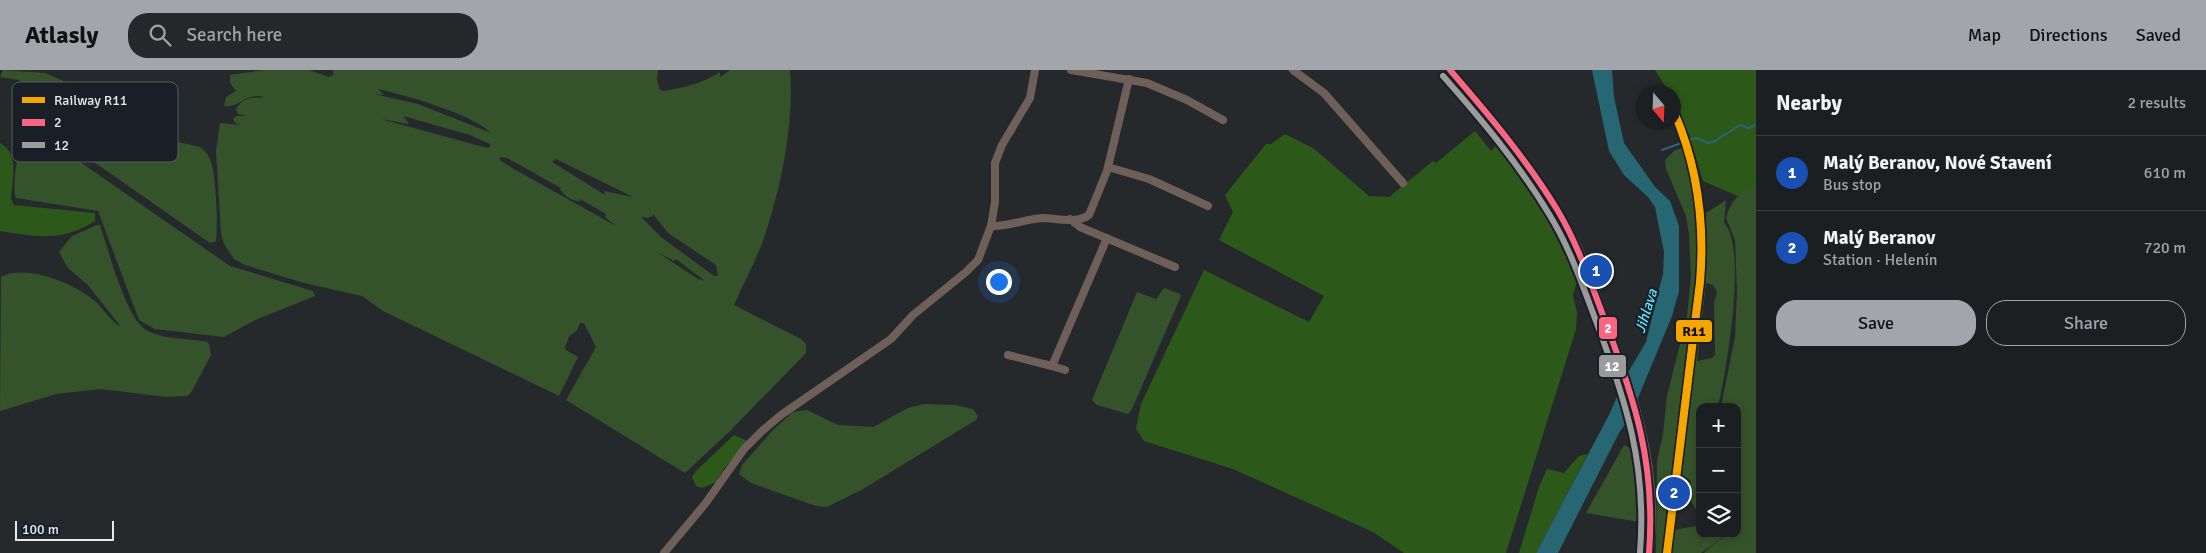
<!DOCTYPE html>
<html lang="en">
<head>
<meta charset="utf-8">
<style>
  body { margin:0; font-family:Signika,sans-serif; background:#25272a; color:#f1f3f6 }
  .controls { position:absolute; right:15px; bottom:15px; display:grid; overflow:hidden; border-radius:10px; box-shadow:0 2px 8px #0003 }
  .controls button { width:45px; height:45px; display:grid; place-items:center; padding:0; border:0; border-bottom:1px solid #3a3d3f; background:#1c1f21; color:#f1f3f6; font:25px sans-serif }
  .compass { position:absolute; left:1636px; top:15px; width:45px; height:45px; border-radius:50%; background:#1c1f21; box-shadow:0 2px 8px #0003; rotate:161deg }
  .scale { position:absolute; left:15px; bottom:12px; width:99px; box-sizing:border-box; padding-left:5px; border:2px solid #e5e9ee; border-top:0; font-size:14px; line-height:18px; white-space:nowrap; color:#e5e9ee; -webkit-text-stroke:4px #181f26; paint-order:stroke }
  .you { position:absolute; left:998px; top:211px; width:18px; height:18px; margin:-12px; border:4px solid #fff; border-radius:50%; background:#1a73e8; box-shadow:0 0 0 8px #1a73e833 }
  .badge { display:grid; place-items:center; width:32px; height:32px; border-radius:50%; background:#a2a6aa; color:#fff; font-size:16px; font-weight:700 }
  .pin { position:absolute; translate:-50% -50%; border:2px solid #fff; box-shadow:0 1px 5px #0006 }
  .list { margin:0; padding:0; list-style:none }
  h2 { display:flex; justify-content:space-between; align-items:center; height:65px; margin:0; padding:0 20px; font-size:21px }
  h2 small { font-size:16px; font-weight:400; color:#a0a2a5 }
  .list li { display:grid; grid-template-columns:32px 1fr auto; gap:15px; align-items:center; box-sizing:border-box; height:75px; padding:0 20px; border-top:1px solid #3a3d3f }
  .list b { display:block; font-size:19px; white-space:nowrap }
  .list p { margin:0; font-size:16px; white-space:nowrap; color:#a0a2a5 }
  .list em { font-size:16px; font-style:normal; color:#a0a2a5 }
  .actions { display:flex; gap:10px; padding:15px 20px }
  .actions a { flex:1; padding:11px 0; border:1px solid #a2a6aa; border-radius:20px; text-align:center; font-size:18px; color:#a2a6aa }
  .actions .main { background:#a2a6aa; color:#111 }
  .icon { flex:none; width:28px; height:28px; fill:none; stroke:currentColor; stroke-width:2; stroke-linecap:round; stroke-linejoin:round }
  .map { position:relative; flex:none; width:1756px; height:483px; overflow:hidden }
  header { display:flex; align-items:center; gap:30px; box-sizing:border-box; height:70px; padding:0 25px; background:#a2a6aa; color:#111 }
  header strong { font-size:24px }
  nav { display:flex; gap:28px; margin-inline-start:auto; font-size:18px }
  .search { width:350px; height:45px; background:#25272a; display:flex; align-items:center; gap:12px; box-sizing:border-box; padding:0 18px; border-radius:20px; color:#a0a2a5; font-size:19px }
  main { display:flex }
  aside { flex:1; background:#1c1f21 }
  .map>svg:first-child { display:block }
  .green { fill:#35532b; fill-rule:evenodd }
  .forest { fill:#2c5919 }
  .water { fill:#276774 }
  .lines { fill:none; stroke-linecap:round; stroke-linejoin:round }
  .stream { stroke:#276774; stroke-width:2 }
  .minor { stroke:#6f5f59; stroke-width:8 }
  .tertiary { stroke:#6f5f59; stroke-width:9 }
  .bus-1-casing { stroke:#181f26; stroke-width:10 }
  .bus-2-casing { stroke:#181f26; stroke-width:10 }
  .bus-1 { stroke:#fa6682; stroke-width:6 }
  .bus-2 { stroke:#9b9b9b; stroke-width:6 }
  .rail-1-casing { stroke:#181f26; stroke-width:11 }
  .rail-1 { stroke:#f7a600; stroke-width:8 }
  .labels { text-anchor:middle; stroke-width:4.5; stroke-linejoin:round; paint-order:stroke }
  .water-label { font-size:15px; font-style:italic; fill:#5fe3fe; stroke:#181f26 }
  .key { fill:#181f26; stroke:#565c62; stroke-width:1 }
  .key-label { font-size:14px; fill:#e5e9ee }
  .line-badge { stroke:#181f26; stroke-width:2 }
  .badge-label { font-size:14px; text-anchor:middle; font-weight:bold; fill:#fff }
  .pale-badge-label { font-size:14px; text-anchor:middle; font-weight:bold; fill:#111 }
</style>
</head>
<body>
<header>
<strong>Atlasly</strong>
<div class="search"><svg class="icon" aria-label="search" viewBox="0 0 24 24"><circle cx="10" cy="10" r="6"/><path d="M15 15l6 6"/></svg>Search here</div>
<nav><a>Map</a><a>Directions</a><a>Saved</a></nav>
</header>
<main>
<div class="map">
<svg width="1756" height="483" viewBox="0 0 1756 483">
  <rect width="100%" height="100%" fill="#26292c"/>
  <g class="green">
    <path d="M3 0 45 3 66 12 67 18H48L65 19C75 37 63 55 54 70L56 75 63 77 70 85 230 196 313 221 315 226 255 250 224 267 155 259 139 250 98 141 16 128C9 110 27 41 38 23L32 22 19 10 0 7Z"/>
    <path d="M265 0H309L329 7 333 5V0H658L657 10 660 20 664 21C684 17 702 14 720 2V7L730 0H790C794 54 782 113 765 165 757 189 744 212 734 235L801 269 806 274V283L729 362 685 403 566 330 596 277 584 253H580L577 260 569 267 565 277 566 280 578 287 559 326 383 241 362 226 304 213 245 195 234 189 224 174 221 163 216 81 220 53 240 55 234 52 233 49 236 46H247L238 44 236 39C243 27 252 28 265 27 246 22 240 38 224 36L226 27 236 21 230 13V5ZM378 19C405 25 473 44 491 63L418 34 374 24 384 25ZM403 46 470 65 490 74V77L487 78 381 49 409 54ZM500 87 507 88 561 118 560 119C563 125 573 132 580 131V129L606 144 605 147 616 156 512 98 500 90ZM556 89 631 126 632 127 604 121 605 125 552 92ZM653 144 668 163 716 195 718 206H714L661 167 641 147 648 148 653 146ZM657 182 674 191 676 189 705 211 698 209Z"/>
    <path d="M83 51 200 77C204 80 208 84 210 89 216 103 218 155 216 171L210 173 84 85C75 77 66 67 72 55Z"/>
    <path d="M1683 78C1708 152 1693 226 1684 301 1676 362 1669 422 1662 483H1656L1657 391 1663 364 1667 326 1687 246 1691 206 1689 164 1686 146 1666 99 1665 90 1675 80Z"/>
    <path d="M1756 113V483H1704C1712 475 1726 464 1737 464V337H1721L1735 267 1737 221 1735 170 1726 148C1730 131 1741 121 1756 113Z"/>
    <path d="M1726 130 1724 153C1748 177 1726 303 1718 337H1700V464H1728L1701 483H1672L1674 460 1696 456 1698 443 1689 428 1691 411 1681 404 1705 213 1707 187 1706 143ZM1706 213 1713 215 1717 222 1714 233 1715 285 1712 288 1697 291Z"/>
    <path d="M97 155H100C108 179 126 248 146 260 164 270 187 268 207 272L209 274 211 285 192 321 187 326 166 327 101 319 56 324 0 341 1 207C26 193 76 214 96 232 104 239 111 252 121 257L88 215 68 198 59 182 72 166Z"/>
    <polygon points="1164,218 1180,224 1181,226 1132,339 1128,344 1097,335 1092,330 1137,222 1156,229"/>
    <polygon points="924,334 955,335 973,339 978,346 976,350 863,419 827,437 816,436 751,413 739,404 742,395 774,359 793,342 807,340 838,355 873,357 908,338"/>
    <polygon points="1624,375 1634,380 1639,403 1640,452 1586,443"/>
  </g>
  <g class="forest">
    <polygon points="1655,0 1756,0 1756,113 1738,126 1703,111 1689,65 1674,30 1674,22 1669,22"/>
    <polygon points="1475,61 1491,81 1502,69 1556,147 1568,175 1578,208 1573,225 1577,243 1576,259 1506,483 1404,483 1373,462 1233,399 1144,371 1136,359 1141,334 1204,200 1309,252 1324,226 1219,170 1233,142 1225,125 1266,74 1271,74 1285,64 1313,78 1369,126 1389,127 1433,91 1436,93"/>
    <path d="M0 73C20 84 12 109 11 129L14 135 95 143V151C62 172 36 167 0 161Z"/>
    <polygon points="734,365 747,371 723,400 716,412 702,418 696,416 692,407 697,400"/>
    <polygon points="1588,384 1536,483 1519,483 1539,417 1547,399 1564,403 1579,386"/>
  </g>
  <polygon class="water" points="1592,0 1612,0 1614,27 1624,73 1655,117 1670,131 1679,156 1679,221 1672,246 1631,345 1619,363 1558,483 1536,483 1610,343 1626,306 1646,272 1663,204 1664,182 1655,137 1648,127 1624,105 1609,81"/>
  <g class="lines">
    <polyline class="stream" points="1662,80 1695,68 1709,73 1715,71 1740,55 1749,58 1756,55"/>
    <g class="minor">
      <polyline points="1071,0 1147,13 1187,30 1223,50"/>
      <polyline points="1293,0 1324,23 1403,113"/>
      <polyline points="1108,97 1149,109 1208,136"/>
      <polyline points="1070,149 1080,157 1175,197"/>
      <path d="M991 156C1009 157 1025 149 1042 148 1056 148 1077 154 1089 145L1107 101 1129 9"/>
      <polyline points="1008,285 1052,296 1107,168"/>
      <polyline points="1052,296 1065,300"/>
      <polyline points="664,483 705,434 744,379 762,361 781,345 891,269 913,245 966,202 978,190 991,156 995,132 995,93 1002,75 1030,28 1035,0"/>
    </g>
    <path class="tertiary" d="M1450 0C1493 49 1538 104 1569 161 1584 188 1593 216 1603 245 1633 324 1660 397 1649 483"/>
    <g class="bus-1-casing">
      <path id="bus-1" d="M1450 0C1489 45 1527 90 1558 141 1578 175 1590 211 1604 248 1635 330 1656 395 1649 483"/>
    </g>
    <g class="bus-2-casing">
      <path id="bus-2" d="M1443 6C1481 49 1519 94 1549 144 1570 178 1582 214 1596 251 1626 331 1647 395 1640 482"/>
    </g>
    <use href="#bus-1" class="bus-1"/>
    <use href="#bus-2" class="bus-2"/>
    <g class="rail-1-casing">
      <path id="rail-1" d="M1667 483 1700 212C1705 152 1698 97 1674 42"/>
    </g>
    <use href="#rail-1" class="rail-1"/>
  </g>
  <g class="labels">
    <g class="water-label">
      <text transform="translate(1646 241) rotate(-73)" y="5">Jihlava</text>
    </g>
  </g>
  <rect x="12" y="12" width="166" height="80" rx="8" class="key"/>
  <rect x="22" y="27" width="23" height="6" fill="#f7a600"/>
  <rect x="22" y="49" width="23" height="7" fill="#fa6682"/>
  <rect x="22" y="72" width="23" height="6" fill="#9b9b9b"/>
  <g class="key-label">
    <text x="54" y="35">Railway R11</text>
    <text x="54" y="57">2</text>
    <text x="54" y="80">12</text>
  </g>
  <g class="line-badge">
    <rect x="1598" y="246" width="20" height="24" rx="5" fill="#fa6682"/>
    <rect x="1675" y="249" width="38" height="24" rx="5" fill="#f7a600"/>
    <rect x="1598" y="284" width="29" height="24" rx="5" fill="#9b9b9b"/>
  </g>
  <g class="badge-label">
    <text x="1608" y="263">2</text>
    <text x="1612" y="301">12</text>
  </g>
  <g class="pale-badge-label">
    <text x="1694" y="266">R11</text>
  </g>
</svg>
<div class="controls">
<button>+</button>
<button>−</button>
<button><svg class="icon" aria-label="layers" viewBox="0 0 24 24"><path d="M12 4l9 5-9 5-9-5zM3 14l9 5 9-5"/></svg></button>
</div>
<svg class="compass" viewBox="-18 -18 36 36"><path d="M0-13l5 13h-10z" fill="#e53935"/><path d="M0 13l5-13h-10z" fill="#a0a2a5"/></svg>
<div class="scale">100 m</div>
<div class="you"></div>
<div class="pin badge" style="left:1596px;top:201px;background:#1a4fb4">1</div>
<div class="pin badge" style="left:1674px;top:423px;background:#1a4fb4">2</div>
</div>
<aside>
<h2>Nearby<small>2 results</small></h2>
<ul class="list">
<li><span class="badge" style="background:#1a4fb4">1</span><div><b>Malý Beranov, Nové Stavení</b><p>Bus stop</p></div><em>610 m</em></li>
<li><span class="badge" style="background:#1a4fb4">2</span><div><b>Malý Beranov</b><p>Station · Helenín</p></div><em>720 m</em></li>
</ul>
<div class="actions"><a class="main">Save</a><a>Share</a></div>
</aside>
</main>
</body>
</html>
